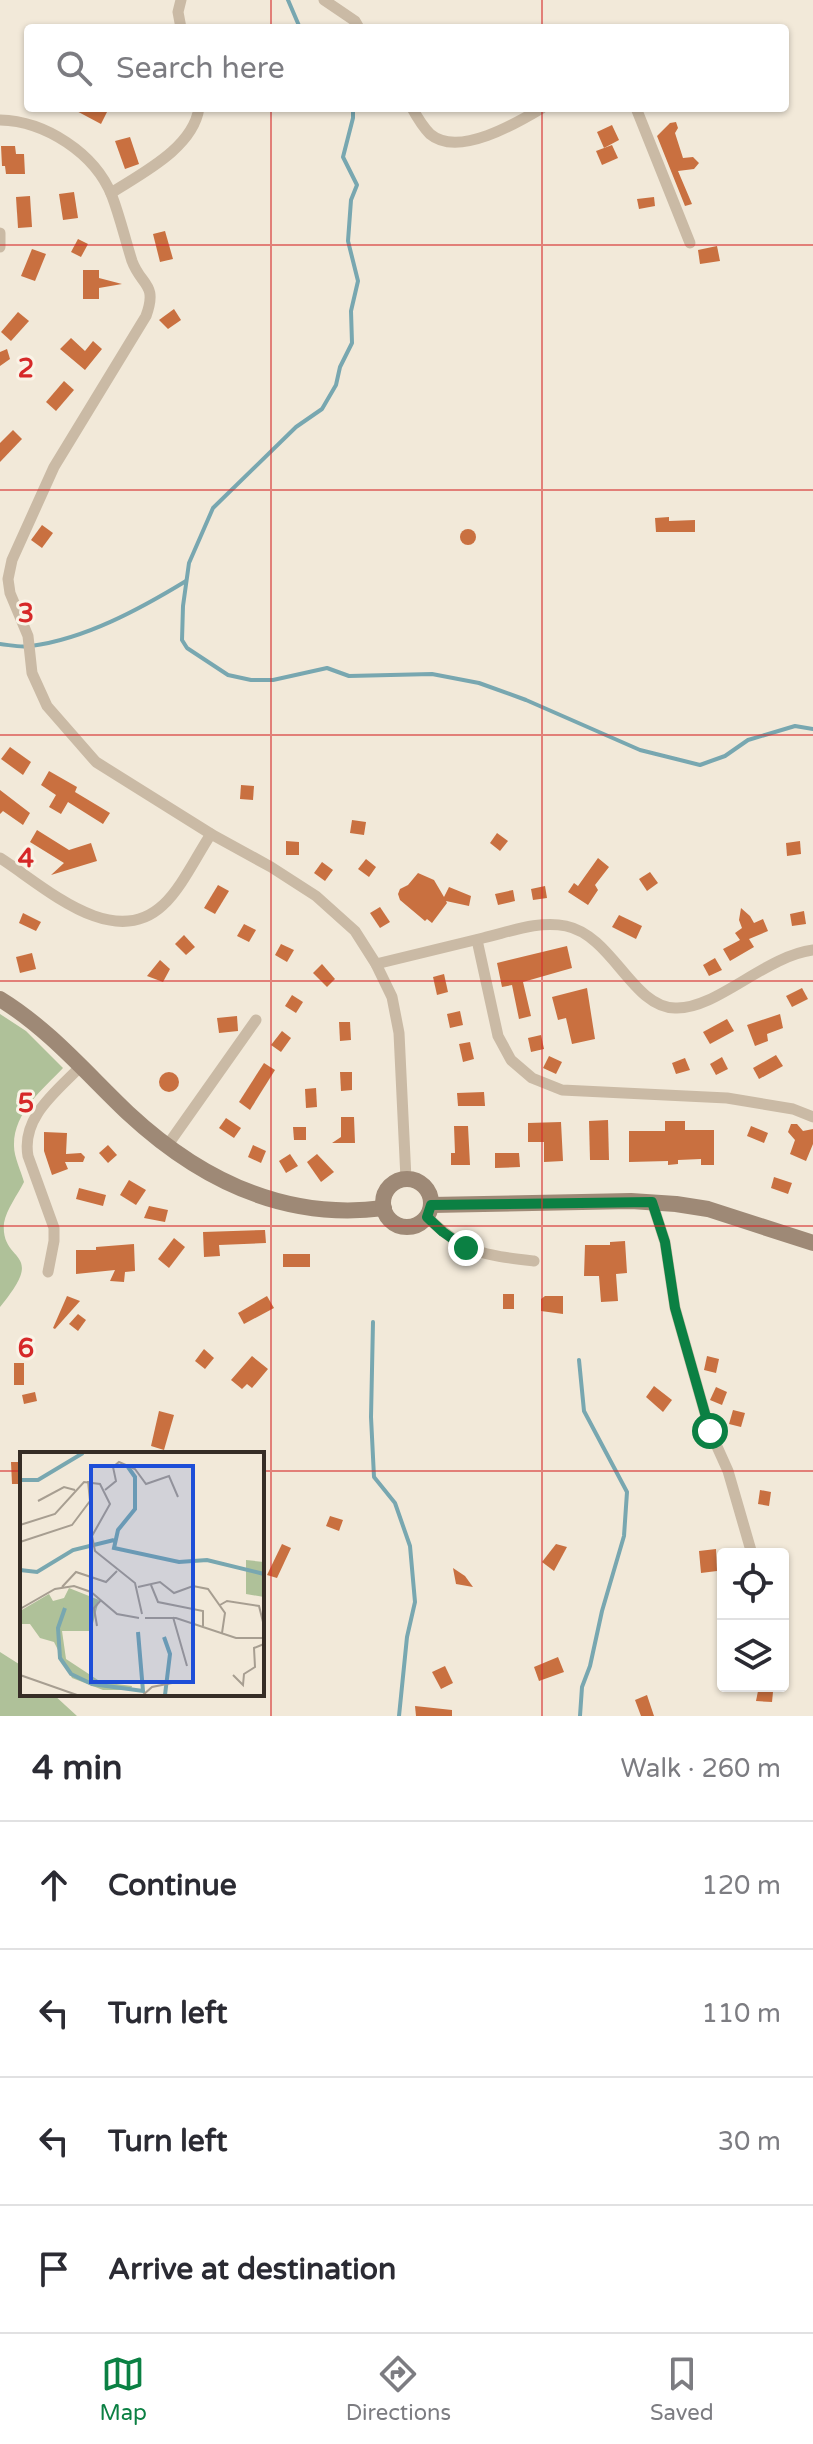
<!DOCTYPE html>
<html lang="en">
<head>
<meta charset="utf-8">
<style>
  body { margin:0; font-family:"Varela Round",sans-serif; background:#f7f7f7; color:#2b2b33 }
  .controls { position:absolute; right:24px; bottom:24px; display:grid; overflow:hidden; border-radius:8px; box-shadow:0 2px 6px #0004 }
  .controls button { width:72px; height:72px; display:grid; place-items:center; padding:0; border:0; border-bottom:2px solid #e1e1e2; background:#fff; color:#2b2b33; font:40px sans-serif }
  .stop { position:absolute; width:24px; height:24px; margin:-18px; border:6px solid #0b8043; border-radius:50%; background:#fff }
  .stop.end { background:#0b8043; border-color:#fff; box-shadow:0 2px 8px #0008 }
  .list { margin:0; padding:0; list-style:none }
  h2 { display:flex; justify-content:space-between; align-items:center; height:104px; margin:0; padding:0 32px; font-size:34px }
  h2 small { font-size:26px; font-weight:400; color:#7c7c81 }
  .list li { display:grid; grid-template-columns:52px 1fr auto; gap:24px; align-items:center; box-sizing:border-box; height:128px; padding:0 32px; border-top:2px solid #e1e1e2 }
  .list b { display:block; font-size:30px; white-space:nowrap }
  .list em { font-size:26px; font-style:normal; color:#7c7c81 }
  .icon { flex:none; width:44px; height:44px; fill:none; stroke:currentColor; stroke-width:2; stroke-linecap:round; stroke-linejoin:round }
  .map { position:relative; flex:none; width:813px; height:1716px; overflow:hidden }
  .search { position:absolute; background:#fff; box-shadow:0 2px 6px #0004; left:24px; right:24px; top:24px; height:88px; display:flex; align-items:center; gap:20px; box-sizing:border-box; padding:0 28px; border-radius:8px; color:#7c7c81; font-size:30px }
  .sheet { height:616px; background:#fff }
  nav { display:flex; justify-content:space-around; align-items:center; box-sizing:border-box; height:112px; border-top:2px solid #e1e1e2; background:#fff; font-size:22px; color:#7c7c81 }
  nav a { display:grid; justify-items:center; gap:4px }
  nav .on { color:#0b8043 }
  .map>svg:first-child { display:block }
  .green { fill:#afc199 }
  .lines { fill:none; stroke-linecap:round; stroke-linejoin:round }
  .stream { stroke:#78a7b0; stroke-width:4 }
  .building { fill:#c97040 }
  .street { stroke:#cabaa5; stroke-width:11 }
  .secondary { stroke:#9e8976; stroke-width:16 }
  .route { stroke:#0b8043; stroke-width:10 }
  .grid { fill:none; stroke:#d62828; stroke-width:2; stroke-opacity:0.55 }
  .inset-river { fill:none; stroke:#78a7b0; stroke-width:4 }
  .inset-road { fill:none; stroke:#a79e91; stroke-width:2 }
  .view { fill:#1d4ed8; fill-opacity:0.15; stroke:#1d4ed8; stroke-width:4 }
  .inset-edge { fill:none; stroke:#362d26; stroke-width:4 }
  .grid-label { font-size:26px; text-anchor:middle; font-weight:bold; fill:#d62828; stroke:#faf3e6; stroke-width:6; stroke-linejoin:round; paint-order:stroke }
</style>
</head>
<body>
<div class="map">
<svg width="813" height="1716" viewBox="0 0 813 1716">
  <rect width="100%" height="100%" fill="#f2e9d9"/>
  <g class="green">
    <path d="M0 1014 26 1031 63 1068C43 1089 13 1113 14 1146 14 1157 21 1171 24 1182 18 1194 6 1210 4 1223 0 1265 49 1248 0 1307Z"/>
    <polygon points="0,1652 22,1666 22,1694 53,1694 77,1716 0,1716"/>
  </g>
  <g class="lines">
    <g class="stream">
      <polyline points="288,0 300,28"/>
      <polyline points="353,108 353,118 343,157 357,185 351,200 348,241 358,281 351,311 352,343 340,367 336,385 322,409 296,427 213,508 189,563 183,606 182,640 187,648 228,675 251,680 273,680 327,668 349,676 432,674 479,683 526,700 640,750 700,765 725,756 748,740 795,726 813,729"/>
      <path d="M0 644C10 645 21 648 31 646 85 639 140 609 186 581"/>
      <polyline points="373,1322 371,1417 374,1477 395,1503 410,1546 415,1602 407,1637 399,1716"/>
      <polyline points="579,1360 584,1411 627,1492 624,1536 602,1611 590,1666 582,1687 580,1716"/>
    </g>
  </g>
  <g class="building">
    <polygon points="71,108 99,108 107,112 101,124"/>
    <polygon points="676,122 678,128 675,133 683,158 693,157 699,163 694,169 678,171 692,204 685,206 657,136 670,123"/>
    <polygon points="612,125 619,140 604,148 597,132"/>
    <polygon points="130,137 139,164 125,169 115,141"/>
    <polygon points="612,145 618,158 602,165 596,151"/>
    <polygon points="1,146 15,146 16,154 24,154 25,174 6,174 5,166 2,166"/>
    <polygon points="74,192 78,218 63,220 59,194"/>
    <polygon points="30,196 32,227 18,228 16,197"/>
    <polygon points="654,197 655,206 639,209 637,199"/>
    <polygon points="165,231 173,259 160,262 153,234"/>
    <polygon points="78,239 88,244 81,257 71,252"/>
    <polygon points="717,246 720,261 700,264 698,250"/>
    <polygon points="32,249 46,254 35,281 21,276"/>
    <polygon points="83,270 99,270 99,278 122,284 99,288 99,299 83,299"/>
    <polygon points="174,309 181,320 168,329 159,320"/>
    <polygon points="18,312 29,321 11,341 1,332"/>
    <polygon points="71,338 85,351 93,341 102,349 85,370 60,349"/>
    <polygon points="7,349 10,359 0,366 0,352"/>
    <polygon points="64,381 74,390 56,411 46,402"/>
    <polygon points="13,430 22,439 0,462 0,443"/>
    <polygon points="669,517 669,521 695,520 695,532 656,532 655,518"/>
    <polygon points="42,525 53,533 42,548 31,540"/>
    <circle cx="468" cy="537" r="8"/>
    <polygon points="10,747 31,762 23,775 1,759"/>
    <polygon points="49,771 77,787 75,792 110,813 103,824 68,802 61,814 49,807 56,795 41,785"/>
    <polygon points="241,785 254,786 253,800 240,799"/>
    <polygon points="0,790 30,813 23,825 3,811 0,814"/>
    <polygon points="352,820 366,822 364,835 350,833"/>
    <polygon points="37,830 69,850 91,843 97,861 51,875 64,863 30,842"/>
    <polygon points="497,833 508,841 500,851 490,843"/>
    <polygon points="286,841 299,842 299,855 286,855"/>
    <polygon points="800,841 801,854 787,856 786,843"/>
    <polygon points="598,858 609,867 595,885 598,890 588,905 568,892 574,883 578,886"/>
    <polygon points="366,859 376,867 369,877 358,869"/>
    <polygon points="322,862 333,870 325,881 314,873"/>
    <polygon points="650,872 658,883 647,891 639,879"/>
    <polygon points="418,873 434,880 444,897 449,887 471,896 469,906 446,901 447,903 432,923 427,919 425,921 400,900 398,894 400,889 408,885"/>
    <polygon points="218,885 229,891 215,914 204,908"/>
    <polygon points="545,886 547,898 533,900 531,889"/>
    <polygon points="513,890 515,901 498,905 495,894"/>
    <polygon points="380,907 390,922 380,928 370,913"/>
    <polygon points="741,908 750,916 754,923 763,919 768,931 749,939 754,947 730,961 723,949 740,940 735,933 742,928 739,920"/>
    <polygon points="804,911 806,924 792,926 790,914"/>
    <polygon points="23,913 41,922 36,931 19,923"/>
    <polygon points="619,915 642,926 636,939 612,927"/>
    <polygon points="244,924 256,930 249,942 237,936"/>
    <polygon points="184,935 195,947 186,955 175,944"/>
    <polygon points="281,944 294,950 287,962 275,955"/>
    <polygon points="567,946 572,968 523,982 531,1016 519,1019 512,985 502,987 497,963"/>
    <polygon points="32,953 36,969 20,973 16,957"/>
    <polygon points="715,958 722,970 709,976 703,965"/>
    <polygon points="160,960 170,969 163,982 147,976"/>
    <polygon points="322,964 335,979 327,987 313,973"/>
    <polygon points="444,974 448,992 437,995 433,977"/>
    <polygon points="587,988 595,1039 572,1044 566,1018 558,1020 552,997"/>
    <polygon points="802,988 808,999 792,1007 786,996"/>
    <polygon points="292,995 303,1002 296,1013 285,1006"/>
    <polygon points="460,1011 463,1025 450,1028 447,1014"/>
    <polygon points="780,1014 783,1028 767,1034 768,1041 755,1046 747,1025"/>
    <polygon points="237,1016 238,1031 219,1033 217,1018"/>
    <polygon points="727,1019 734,1031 710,1044 703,1032"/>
    <polygon points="339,1022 350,1022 351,1040 340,1041"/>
    <polygon points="282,1031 291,1038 281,1052 271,1045"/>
    <polygon points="541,1035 544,1049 531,1052 528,1038"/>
    <polygon points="470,1042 474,1059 463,1062 459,1044"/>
    <polygon points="776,1055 783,1066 759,1079 753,1068"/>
    <polygon points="549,1056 562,1062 556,1074 543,1068"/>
    <polygon points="722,1057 728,1069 716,1075 710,1064"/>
    <polygon points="685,1058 690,1070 676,1074 672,1063"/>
    <polygon points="264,1063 275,1070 250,1110 239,1102"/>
    <polygon points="340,1072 352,1072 352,1090 341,1091"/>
    <circle cx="169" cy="1082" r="10"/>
    <polygon points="316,1088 317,1107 306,1108 305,1089"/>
    <polygon points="484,1092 485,1106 458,1106 457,1093"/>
    <polygon points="341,1117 354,1117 355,1143 332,1143 341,1137"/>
    <polygon points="226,1118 241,1128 234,1138 219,1128"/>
    <polygon points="608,1120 609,1160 590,1160 589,1121"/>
    <polygon points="665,1121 685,1121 685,1130 714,1130 714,1165 701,1165 701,1159 678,1160 678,1164 668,1165 668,1161 629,1162 629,1131 665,1131"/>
    <polygon points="561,1122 563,1161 544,1162 544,1142 528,1142 528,1123"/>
    <polygon points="791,1124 797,1124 803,1131 813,1129 813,1144 806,1161 790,1154 795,1140 788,1132"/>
    <polygon points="454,1126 468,1126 470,1165 451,1165 451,1153 455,1153"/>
    <polygon points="751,1126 768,1133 764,1143 747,1136"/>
    <polygon points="293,1127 306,1127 306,1140 294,1140"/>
    <polygon points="44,1132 67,1133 66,1154 81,1153 85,1157 83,1162 65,1162 68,1169 52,1175 44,1151"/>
    <polygon points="108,1145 117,1155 108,1163 99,1153"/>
    <polygon points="253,1145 266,1151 261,1163 248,1157"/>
    <polygon points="495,1153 519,1153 520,1167 495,1168"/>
    <polygon points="290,1154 298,1166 286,1173 279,1161"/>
    <polygon points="317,1154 334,1172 321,1182 307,1162"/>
    <polygon points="774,1177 792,1183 788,1194 771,1188"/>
    <polygon points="129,1180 146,1190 136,1205 120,1195"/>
    <polygon points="79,1188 106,1195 103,1206 76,1199"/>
    <polygon points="149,1206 168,1210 165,1222 144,1218"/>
    <polygon points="265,1230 266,1243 219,1245 220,1256 204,1257 203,1232"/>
    <polygon points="174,1238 185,1247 169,1268 158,1259"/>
    <polygon points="625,1241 627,1273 616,1274 618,1301 601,1302 599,1276 584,1276 585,1245 610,1245 610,1242"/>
    <polygon points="134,1244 135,1271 125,1272 124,1282 110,1281 115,1270 76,1274 76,1250 96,1250 96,1247"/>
    <rect x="283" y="1254" width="27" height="13"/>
    <rect x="503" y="1294" width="11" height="15"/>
    <polygon points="67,1296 80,1301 55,1329 53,1328"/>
    <polygon points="267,1296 274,1308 244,1324 238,1313"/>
    <polygon points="545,1296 563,1296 563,1314 541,1311 541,1299"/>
    <polygon points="78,1314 86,1320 78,1331 69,1324"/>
    <polygon points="204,1349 214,1358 205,1369 195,1361"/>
    <polygon points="252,1356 268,1369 252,1388 247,1384 242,1389 231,1380"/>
    <polygon points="707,1356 719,1359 716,1373 704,1370"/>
    <rect x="14" y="1363" width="10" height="22"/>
    <polygon points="654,1386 672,1400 663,1412 646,1397"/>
    <polygon points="716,1387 727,1392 722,1405 710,1400"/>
    <polygon points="35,1392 37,1401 24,1404 22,1395"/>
    <polygon points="733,1410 745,1413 741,1427 729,1424"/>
    <polygon points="159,1411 174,1415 164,1450 151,1446"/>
    <polygon points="11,1462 22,1462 22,1484 12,1484"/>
    <polygon points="760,1490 771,1492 769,1506 758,1504"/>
    <polygon points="330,1516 343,1520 339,1531 326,1526"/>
    <polygon points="282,1544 291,1548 277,1578 267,1575"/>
    <polygon points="556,1544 567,1547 554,1571 542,1562"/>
    <polygon points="716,1549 717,1571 701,1573 699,1551"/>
    <polygon points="453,1568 465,1576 473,1587 456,1584"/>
    <polygon points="558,1657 564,1672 539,1681 534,1667"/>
    <polygon points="445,1666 453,1683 441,1689 432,1672"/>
    <polygon points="758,1691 773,1692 772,1702 756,1701"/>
    <polygon points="647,1695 654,1716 641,1716 635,1700"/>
    <polygon points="415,1706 452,1710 452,1716 416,1716"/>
  </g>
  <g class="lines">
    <g class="street">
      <polyline points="181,0 178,12 181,28"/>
      <polyline points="324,0 355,21 359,28"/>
      <path d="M412 108C417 117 423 127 430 134 458 158 517 123 542 108"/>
      <polyline points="636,108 690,243"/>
      <path d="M0 120C45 121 95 153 112 196 120 217 125 239 132 261 141 286 158 283 146 316L54 467 12 560 8 579 10 593 28 636 32 673 47 706 96 762 211 834 271 867 316 896 355 931 376 964 392 997 399 1033 406 1179"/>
      <path d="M111 193C142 173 193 148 199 108"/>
      <polyline points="0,233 0,247"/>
      <path d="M0 858C44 886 113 952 163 905 181 889 197 855 211 834"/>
      <polyline points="477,940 498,1036 511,1060 532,1078 562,1090 727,1098 793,1109 813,1117"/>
      <path d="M376 964C412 955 447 947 483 938 509 932 539 920 566 926 613 936 632 1007 675 1008 716 1010 765 956 813 950"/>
      <polyline points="167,1146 256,1020"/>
      <polyline points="652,1202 665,1242 675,1308 710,1431 728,1471 752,1554"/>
      <path d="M427 1217C464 1253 483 1255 534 1261"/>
      <path d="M48 1272 54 1241V1228L28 1156C21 1117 57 1091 81 1066"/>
    </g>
    <g class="secondary">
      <path d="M0 999C49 1029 87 1074 128 1113 200 1180 285 1221 384 1208"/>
      <circle cx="407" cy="1203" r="24"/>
      <polyline points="431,1205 631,1201 676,1204 708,1209 813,1243"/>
    </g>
  </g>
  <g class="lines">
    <polyline class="route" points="466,1248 443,1232 427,1217 431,1205 652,1202 665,1242 675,1308 710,1431"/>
  </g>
  <path class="grid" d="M271 0V28M542 0V28M271 108V1716M542 108V1716M0 245H813M0 490H813M0 735H813M0 981H813M0 1226H813M0 1471H22M262 1471H813"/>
  <g transform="translate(20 1452)">
    <rect width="244" height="244" fill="#f2e9d9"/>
    <path d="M226 108 244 110V145L226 142ZM49 136 79 148 71 179H42L46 207 81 230 112 234 111 238H83L52 226 34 190 20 186 10 172H0V159L29 142 33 149 44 146Z" fill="#afc199"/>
    <path class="inset-river" d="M108 15 115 25V57L98 78 94 96 159 110 187 108 244 122M0 28H18L63 1M0 118 17 120 53 98 94 88M45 156 38 176 40 206 51 222 72 232 123 239 118 180M144 185 150 202 145 243"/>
    <path class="inset-road" d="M85 38 96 29 93 15 99 10 115 17 126 32 149 24 158 45M18 49 44 35 55 38M0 73 35 62 64 30 80 32 90 52 72 84 75 99 115 131 122 162M0 90 52 73 70 49 68 29M131 133 138 150 183 159V174M42 135 56 120 86 130 97 119M118 135 140 130 154 141 173 134 188 137 205 161 202 181M200 153 207 149 239 154 243 170M0 157 35 137 54 134 71 140 97 162 119 166M153 165 167 214M125 166H156L216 186H244M77 174 74 156 81 148M0 223 57 243M213 223 223 233 224 222 235 215 234 196 244 192M123 243 132 235 152 231"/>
    <path class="view" d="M71 14H173V230H71Z"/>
    <rect width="244" height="244" class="inset-edge"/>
  </g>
  <g class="grid-label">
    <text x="26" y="377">2</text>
    <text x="26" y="622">3</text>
    <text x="26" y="867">4</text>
    <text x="26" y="1112">5</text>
    <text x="26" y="1357">6</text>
  </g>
</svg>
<div class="controls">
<button><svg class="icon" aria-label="locate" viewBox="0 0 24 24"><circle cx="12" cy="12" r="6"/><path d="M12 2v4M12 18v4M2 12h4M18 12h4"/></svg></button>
<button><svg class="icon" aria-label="layers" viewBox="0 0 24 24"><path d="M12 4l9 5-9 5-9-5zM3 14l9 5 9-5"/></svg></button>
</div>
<div class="stop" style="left:710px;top:1431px"></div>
<div class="stop end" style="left:466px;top:1248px"></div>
<div class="search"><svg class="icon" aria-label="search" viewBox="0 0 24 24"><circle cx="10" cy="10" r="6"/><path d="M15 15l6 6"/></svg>Search here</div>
</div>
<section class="sheet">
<h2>4 min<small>Walk · 260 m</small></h2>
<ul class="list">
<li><svg class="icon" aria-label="ahead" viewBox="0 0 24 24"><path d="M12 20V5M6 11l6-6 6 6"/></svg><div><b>Continue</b></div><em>120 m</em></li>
<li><svg class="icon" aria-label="left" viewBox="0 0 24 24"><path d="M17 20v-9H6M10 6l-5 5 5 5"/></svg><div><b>Turn left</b></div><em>110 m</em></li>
<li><svg class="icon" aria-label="left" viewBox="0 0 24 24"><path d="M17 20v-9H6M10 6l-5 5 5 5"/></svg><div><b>Turn left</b></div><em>30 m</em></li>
<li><svg class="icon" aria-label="arrive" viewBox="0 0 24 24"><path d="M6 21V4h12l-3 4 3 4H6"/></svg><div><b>Arrive at destination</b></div></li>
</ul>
</section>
<nav>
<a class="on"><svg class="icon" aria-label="map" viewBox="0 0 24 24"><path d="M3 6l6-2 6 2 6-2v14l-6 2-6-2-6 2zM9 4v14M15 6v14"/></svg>Map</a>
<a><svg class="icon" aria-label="directions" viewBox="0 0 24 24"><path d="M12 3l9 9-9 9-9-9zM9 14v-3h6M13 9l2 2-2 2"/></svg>Directions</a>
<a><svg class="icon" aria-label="saved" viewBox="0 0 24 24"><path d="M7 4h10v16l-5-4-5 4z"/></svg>Saved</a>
</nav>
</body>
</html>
